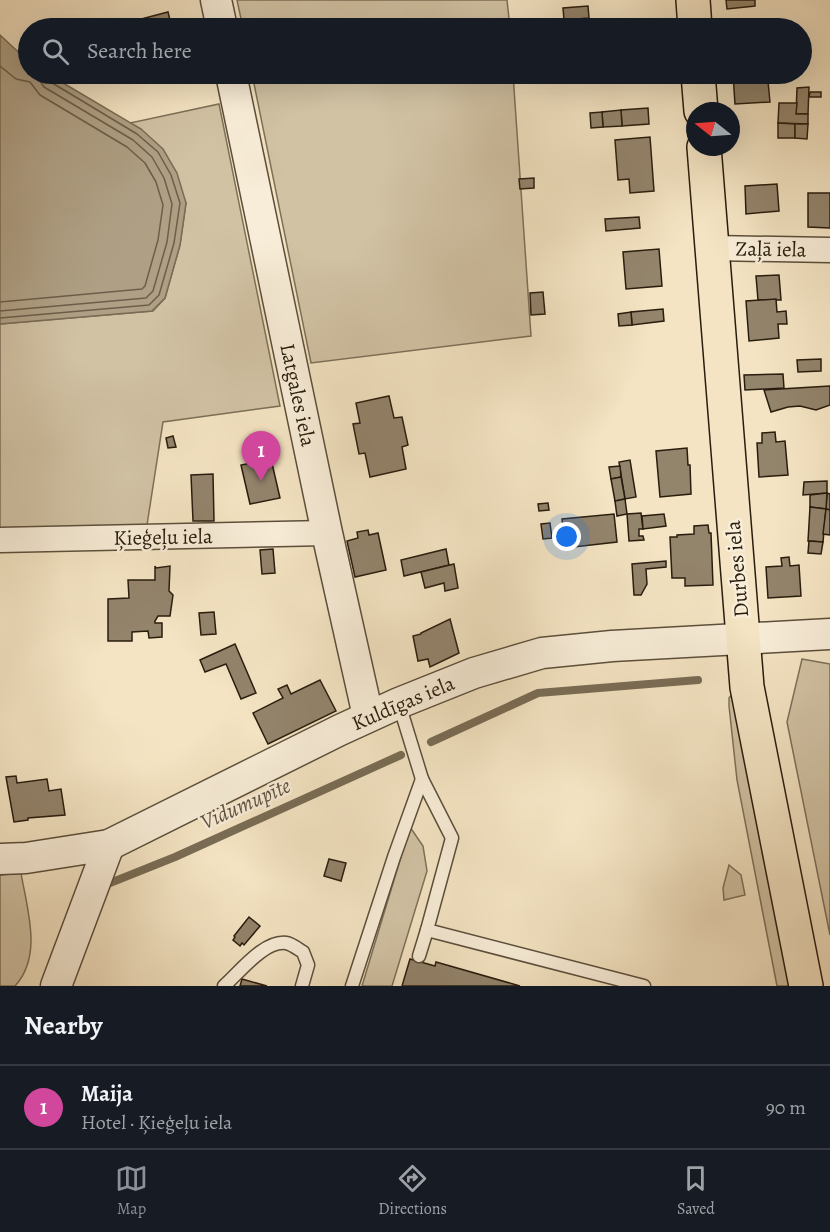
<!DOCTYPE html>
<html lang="en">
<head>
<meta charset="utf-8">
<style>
  body { margin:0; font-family:Alegreya,serif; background:#20242c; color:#f1f3f6 }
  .compass { position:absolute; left:686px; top:102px; width:54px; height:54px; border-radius:50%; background:#171b24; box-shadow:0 6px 24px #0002; rotate:287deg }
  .you { position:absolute; left:567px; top:537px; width:21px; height:21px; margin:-15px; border:4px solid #fff; border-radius:50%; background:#1a73e8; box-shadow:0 0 0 9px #1a73e833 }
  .badge { display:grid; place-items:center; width:39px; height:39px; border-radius:50%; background:#8c9099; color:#fff; font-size:20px; font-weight:700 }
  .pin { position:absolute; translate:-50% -50px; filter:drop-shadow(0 2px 3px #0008) }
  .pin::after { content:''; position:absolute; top:32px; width:21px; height:18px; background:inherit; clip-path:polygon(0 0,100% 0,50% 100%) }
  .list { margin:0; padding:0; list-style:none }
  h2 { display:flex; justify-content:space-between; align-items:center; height:78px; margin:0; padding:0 24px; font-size:26px }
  h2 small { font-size:20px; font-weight:400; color:#9ea1a6 }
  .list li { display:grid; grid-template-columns:39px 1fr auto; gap:18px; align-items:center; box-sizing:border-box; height:84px; padding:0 24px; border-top:2px solid #363941 }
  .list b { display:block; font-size:22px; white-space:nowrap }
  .list p { margin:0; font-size:20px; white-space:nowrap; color:#9ea1a6 }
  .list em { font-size:20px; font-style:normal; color:#9ea1a6 }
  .icon { flex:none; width:33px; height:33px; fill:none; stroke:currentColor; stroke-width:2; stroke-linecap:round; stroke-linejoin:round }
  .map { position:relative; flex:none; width:830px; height:986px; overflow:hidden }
  .search { position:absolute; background:#171b24; box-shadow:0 6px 24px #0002; left:18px; right:18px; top:18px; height:66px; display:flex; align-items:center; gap:15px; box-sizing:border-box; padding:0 21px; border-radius:33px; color:#9ea1a6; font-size:22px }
  .sheet { height:162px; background:#171b24 }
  nav { display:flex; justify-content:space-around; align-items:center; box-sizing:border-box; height:84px; border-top:2px solid #363941; background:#171b24; font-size:16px; color:#9ea1a6 }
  nav a { display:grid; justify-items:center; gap:3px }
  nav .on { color:#8c9099 }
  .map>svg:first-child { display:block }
  .green { fill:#d1c2a4; stroke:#7d7059; stroke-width:1.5 }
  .water { fill:#afa085; stroke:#796c55; stroke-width:1.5 }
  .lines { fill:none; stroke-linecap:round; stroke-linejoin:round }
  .shore { stroke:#6c5e4a; stroke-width:1.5 }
  .stream { stroke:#796c55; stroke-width:8 }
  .building { fill:#93846c; stroke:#291d0e; stroke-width:1.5 }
  .service-casing { stroke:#5c4f3b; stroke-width:15 }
  .minor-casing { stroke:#5c4f3b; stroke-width:27 }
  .tertiary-casing { stroke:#5c4f3b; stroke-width:33 }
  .primary-casing { stroke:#291d0e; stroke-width:36 }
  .service { stroke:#f8edd8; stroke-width:12 }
  .minor { stroke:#f8edd8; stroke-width:24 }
  .tertiary { stroke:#f8edd8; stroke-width:30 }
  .primary { stroke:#f4e4c3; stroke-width:33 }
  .labels { text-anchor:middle; stroke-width:5; stroke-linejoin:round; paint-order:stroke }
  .street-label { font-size:21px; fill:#291d0e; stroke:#f8edd8 }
  .water-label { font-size:22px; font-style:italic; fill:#5f513e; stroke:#f8edd8 }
</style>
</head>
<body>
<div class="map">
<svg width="830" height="986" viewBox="0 0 830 986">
  <rect width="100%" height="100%" fill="#f4e4c3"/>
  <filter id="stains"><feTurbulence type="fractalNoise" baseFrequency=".00333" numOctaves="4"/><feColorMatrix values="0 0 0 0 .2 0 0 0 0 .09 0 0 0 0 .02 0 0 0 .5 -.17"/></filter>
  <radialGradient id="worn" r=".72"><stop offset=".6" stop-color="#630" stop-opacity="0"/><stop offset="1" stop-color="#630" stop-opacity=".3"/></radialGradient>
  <g class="green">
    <polygon points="237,0 507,0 510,28 243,28"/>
    <polygon points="252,74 513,74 531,336 311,363"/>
    <polygon points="219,104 280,406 163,422 147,525 0,528 0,324 153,311 165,298 180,245 186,203 141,129 130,123"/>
    <polygon points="802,659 830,664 830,935 787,722"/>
    <polygon points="733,693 793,986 777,986 737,780 729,706 729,698"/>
    <polygon points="410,827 423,846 427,871 392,986 362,986"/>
    <polygon points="729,865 741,875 745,895 724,900 723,888"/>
    <path d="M21 873C27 909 43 956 15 986H0V875Z"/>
  </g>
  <polygon class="water" points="0,35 28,61 28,74 48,74 141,129 163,149 177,173 186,203 180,245 165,298 152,311 0,324"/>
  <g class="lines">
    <g class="shore">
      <polyline points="0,66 16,79 30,82 40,95 127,147 145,163 156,182 163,205 158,240 145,286 142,289 0,302"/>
      <polyline points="0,311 146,298 153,291 167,242 172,204 164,178 152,157 133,140 44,87 40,81 39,74"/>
      <polyline points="0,318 149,305 159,295 174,243 180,203 171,175 158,152 137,134 49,81 46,74"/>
    </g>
    <g class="stream">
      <polyline points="431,742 538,693 698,680"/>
      <polyline points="105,885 175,857 401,755"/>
    </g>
  </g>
  <g class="building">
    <polygon points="726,0 755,0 755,6 727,9"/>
    <polygon points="588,6 589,18 564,20 563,8"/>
    <polygon points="168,12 172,28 123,28 122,24"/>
    <polygon points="733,74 776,74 776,80 768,81 770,102 735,104"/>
    <polygon points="809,87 808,114 796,114 797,88"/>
    <polygon points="810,92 821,92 821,97 809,97"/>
    <polygon points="779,103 797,103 796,114 808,114 808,124 778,123"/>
    <polygon points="648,108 649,124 622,126 621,110"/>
    <polygon points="621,110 622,126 603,127 602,112"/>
    <polygon points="602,112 603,127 591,128 590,113"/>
    <polygon points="778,123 795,124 795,138 778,138"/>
    <polygon points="795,124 808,124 807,139 795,138"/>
    <polygon points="650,137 654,191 630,193 629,179 618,180 615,140"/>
    <polygon points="534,178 534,188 520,189 519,179"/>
    <polygon points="777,184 779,211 746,214 745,186"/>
    <polygon points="808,193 830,193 830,228 808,227"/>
    <polygon points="639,217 640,228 606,231 605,219"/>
    <polygon points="659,249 662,286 626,289 623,252"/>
    <polygon points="779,275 781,300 758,300 756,276"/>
    <polygon points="543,292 545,314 531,315 530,293"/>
    <polygon points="776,299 777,312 786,311 787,324 778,324 779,338 749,341 746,301"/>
    <polygon points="663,309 664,321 632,325 631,312"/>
    <polygon points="631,312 632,325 619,326 618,314"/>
    <polygon points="821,359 821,371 798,372 797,360"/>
    <polygon points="783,374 784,388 745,390 744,375"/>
    <polygon points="830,386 830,405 816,410 800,406 788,407 771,412 764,390"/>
    <polygon points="389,396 394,418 402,417 408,445 402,447 406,469 370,477 365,453 359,454 353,424 360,423 356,403"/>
    <polygon points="775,432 776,442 785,441 788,475 759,477 757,443 762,443 762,433"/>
    <polygon points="173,436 176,447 168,448 166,438"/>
    <polygon points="687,448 688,465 690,465 691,494 660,497 656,451"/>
    <polygon points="271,459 280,498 250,504 241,465"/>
    <polygon points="630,460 636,497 625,499 619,462"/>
    <polygon points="620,466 621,477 611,479 609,467"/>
    <polygon points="213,474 214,521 193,521 191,475"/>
    <polygon points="621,477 625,499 615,501 611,479"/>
    <polygon points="827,481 827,493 803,495 804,482"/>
    <polygon points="827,493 830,494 830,510 826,509"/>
    <polygon points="827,493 826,509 810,507 810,495"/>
    <polygon points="625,499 627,514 617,516 615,501"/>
    <polygon points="548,503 549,510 539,511 538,504"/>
    <polygon points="810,507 826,509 823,542 808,541"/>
    <polygon points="826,509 830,510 830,535 823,534"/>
    <polygon points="641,513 643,529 639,529 639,536 643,536 644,540 629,541 627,514"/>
    <polygon points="614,514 617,542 565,548 562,519"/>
    <polygon points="664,514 666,526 643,529 642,516"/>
    <polygon points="550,523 552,538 543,539 541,524"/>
    <polygon points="708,525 709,533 711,533 713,585 685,586 685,578 672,578 670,537 677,537 677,535 694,534 694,526"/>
    <polygon points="368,530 369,535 378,533 386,570 355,577 347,541 358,538 357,532"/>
    <polygon points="809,541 823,542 821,554 808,553"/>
    <polygon points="273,549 275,573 262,574 260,550"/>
    <polygon points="446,549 449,565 404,576 401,560"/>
    <polygon points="789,557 790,566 799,565 801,596 768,598 766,567 782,566 781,558"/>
    <polygon points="666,561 666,567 646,569 647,584 641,595 634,595 632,564"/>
    <polygon points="454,564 458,588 445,591 444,583 425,588 421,572"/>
    <polygon points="155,566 156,568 170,566 169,591 173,595 170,616 158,616 155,621 155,623 162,623 162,637 149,638 148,631 132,632 132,641 108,641 108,599 129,598 128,580 155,580"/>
    <polygon points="214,612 216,634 201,635 199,613"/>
    <polygon points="450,619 459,653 430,667 428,659 418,661 413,636 421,634 421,633"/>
    <polygon points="235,644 256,693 241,699 226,664 205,672 200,660"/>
    <polygon points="320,680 336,711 268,744 253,713 283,698 278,689 287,685 291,694"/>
    <polygon points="16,776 17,783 47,779 49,791 61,789 65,815 28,818 28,820 14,822 6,777"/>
    <polygon points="329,859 346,863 341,881 324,876"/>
    <polygon points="249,917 260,926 244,945 242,943 240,946 233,940 235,937 234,936"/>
    <polygon points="410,959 435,966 436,962 520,986 402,986"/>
    <polygon points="242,979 267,986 240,986"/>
  </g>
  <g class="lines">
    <g class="service-casing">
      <g id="service">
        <polyline points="399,704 422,779 452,838 427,930 644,986"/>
        <polyline points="419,956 427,930"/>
        <path d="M224 986C239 973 264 940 286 943 292 944 298 949 303 952L308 965 302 986"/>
        <polyline points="352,986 394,857 422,779"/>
      </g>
    </g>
    <g class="minor-casing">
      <g id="minor">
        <polyline points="712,248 830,250"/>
        <polyline points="0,540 327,533"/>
      </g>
    </g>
    <g class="tertiary-casing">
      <g id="tertiary">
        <polyline points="216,0 222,28"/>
        <polyline points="231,74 327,533 368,716"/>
        <polyline points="0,859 26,858 109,845 340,730 399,703 474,673 542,653 612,646 830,634"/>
        <polyline points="56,986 109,845"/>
      </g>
    </g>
    <g class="primary-casing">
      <g id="primary">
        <polyline points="693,0 695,28"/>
        <polyline points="698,74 701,111"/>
        <polyline points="704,147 747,687 806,986"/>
      </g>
    </g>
    <use href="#service" class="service"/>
    <use href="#minor" class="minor"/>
    <use href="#tertiary" class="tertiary"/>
    <use href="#primary" class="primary"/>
  </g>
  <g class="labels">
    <g class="street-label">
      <text transform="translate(771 249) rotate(1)" y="7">Zaļā iela</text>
      <text transform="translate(298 395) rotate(78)" y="7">Latgales iela</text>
      <text transform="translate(163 537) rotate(-1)" y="7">Ķieģeļu iela</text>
      <text transform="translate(737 569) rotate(-95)" y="7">Durbes iela</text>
      <text transform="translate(403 703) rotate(-23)" y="7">Kuldīgas iela</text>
    </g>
    <g class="water-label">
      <text transform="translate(245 803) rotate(-24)" y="8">Vidumupīte</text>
    </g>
  </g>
  <rect width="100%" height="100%" filter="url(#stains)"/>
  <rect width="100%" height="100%" fill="url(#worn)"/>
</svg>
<svg class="compass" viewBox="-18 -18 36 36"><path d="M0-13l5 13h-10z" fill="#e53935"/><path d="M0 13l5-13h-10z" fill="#9ea1a6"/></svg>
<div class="you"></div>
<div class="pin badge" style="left:261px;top:481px;background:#d1479c">1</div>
<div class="search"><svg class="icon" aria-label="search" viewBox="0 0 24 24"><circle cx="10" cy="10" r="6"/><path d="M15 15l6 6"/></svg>Search here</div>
</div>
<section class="sheet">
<h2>Nearby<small></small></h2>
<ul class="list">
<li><span class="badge" style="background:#d1479c">1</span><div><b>Maija</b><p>Hotel · Ķieģeļu iela</p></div><em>90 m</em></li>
</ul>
</section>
<nav>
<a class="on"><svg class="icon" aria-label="map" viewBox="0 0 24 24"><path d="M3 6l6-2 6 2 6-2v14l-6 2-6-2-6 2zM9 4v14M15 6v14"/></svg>Map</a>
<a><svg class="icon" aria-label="directions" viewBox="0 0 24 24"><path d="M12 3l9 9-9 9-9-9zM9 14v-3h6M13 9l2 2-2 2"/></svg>Directions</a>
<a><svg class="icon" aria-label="saved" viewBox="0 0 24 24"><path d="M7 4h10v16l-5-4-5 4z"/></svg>Saved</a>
</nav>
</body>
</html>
